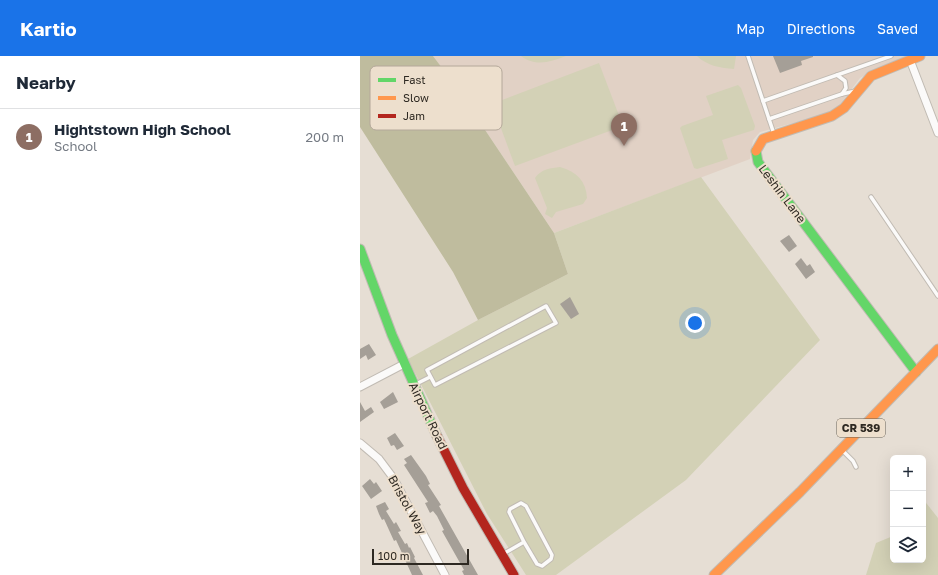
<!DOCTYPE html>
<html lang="en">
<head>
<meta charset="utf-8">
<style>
  body { margin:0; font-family:"Golos Text",sans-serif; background:#f6f6f7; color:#1f2937 }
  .controls { position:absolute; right:12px; bottom:12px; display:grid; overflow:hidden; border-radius:6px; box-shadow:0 4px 16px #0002 }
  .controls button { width:36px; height:36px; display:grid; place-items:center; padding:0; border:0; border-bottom:1px solid #e0e1e3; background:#fff; color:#1f2937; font:20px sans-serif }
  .scale { position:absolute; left:12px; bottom:10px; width:97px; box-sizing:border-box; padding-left:4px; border:2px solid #2e2922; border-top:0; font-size:11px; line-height:14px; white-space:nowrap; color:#2e2922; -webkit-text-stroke:3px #eddfcd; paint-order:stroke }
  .you { position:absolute; left:335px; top:267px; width:14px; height:14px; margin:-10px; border:3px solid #fff; border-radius:50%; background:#1a73e8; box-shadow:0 0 0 6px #1a73e833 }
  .badge { display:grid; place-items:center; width:26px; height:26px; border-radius:50%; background:#1a73e8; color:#fff; font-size:13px; font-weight:700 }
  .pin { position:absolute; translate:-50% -33px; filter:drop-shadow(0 1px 2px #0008) }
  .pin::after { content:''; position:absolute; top:21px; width:14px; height:12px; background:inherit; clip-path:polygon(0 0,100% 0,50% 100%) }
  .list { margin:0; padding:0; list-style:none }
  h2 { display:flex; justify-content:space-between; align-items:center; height:52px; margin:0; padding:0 16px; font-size:17px }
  h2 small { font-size:13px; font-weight:400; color:#747a83 }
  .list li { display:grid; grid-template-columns:26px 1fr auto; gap:12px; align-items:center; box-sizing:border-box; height:56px; padding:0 16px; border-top:1px solid #e0e1e3 }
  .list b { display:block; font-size:15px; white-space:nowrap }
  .list p { margin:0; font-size:13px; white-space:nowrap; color:#747a83 }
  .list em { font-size:13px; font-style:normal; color:#747a83 }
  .icon { flex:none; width:22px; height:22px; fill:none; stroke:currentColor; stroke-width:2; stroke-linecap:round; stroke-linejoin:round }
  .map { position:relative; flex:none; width:578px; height:519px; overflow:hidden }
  header { display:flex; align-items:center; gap:24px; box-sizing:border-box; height:56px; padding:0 20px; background:#1a73e8; color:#fff }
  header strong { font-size:19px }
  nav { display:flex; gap:22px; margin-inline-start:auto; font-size:14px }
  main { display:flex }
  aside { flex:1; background:#fff }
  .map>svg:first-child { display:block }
  .education { fill:#e1d1c5 }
  .green { fill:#d3d1b6 }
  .forest { fill:#bfbc9e }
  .building { fill:#a59f97 }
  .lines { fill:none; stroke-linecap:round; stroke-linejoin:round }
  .lane-casing { stroke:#c1bbb3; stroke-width:5.5 }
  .street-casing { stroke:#c1bbb3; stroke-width:9 }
  .fast-casing { stroke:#c1bbb3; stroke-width:11 }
  .slow-casing { stroke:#c1bbb3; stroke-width:11 }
  .jam-casing { stroke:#c1bbb3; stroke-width:11 }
  .lane { stroke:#fbfaf9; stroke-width:3.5 }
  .street { stroke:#fbfaf9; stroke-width:7 }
  .fast { stroke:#63d668; stroke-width:9 }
  .slow { stroke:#ff974d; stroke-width:9 }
  .jam { stroke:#b3261e; stroke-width:9 }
  .labels { text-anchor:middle; stroke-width:4; stroke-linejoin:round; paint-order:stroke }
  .shield { fill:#eddfcd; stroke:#676055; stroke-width:1 }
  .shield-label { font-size:11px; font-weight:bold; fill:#2e2922 }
  .street-label { font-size:12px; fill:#2e2922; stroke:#eddfcd }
  .key { fill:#eddfcd; stroke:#b4a89a; stroke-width:1 }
  .key-label { font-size:11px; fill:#2e2922 }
</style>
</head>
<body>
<header>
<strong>Kartio</strong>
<nav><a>Map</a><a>Directions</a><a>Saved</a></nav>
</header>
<main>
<aside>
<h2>Nearby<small></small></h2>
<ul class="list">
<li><span class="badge" style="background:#8d6e63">1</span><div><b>Hightstown High School</b><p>School</p></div><em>200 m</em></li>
</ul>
</aside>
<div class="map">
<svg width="578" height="519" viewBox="0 0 578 519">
  <rect width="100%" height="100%" fill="#e6ded4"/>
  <polygon class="education" points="73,0 547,0 512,15 500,22 478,51 471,57 400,76 393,84 390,103 194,177 95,29"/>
  <g class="green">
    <path d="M161 0H206C190 6 176 11 161 0Z"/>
    <path d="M337 0H376L374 13C361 12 347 10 337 0Z"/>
    <polygon points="239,7 263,70 155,110 132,48"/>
    <polygon points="378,29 381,32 395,70 394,74 362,84 368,103 337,113 334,112 320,72 322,70 353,59 346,40"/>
    <path d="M200 111C217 116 226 125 227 142L223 148 196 156 192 162 185 158 187 152 175 122C181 113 191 112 200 111Z"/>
    <polygon points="341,121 460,284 326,424 196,519 166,519 127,458 48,303 118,264 208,218 194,177"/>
    <polygon points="563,443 578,462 578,519 506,519 516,487 533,480 533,504 563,504"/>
  </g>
  <polygon class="forest" points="0,0 73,0 95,29 194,177 208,218 118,264 93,216 0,71"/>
  <g class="building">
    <polygon points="413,0 453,0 453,1 441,5 442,9 420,17"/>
    <polygon points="429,179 437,190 429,196 420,185"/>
    <polygon points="441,202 447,210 450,208 455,216 446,223 435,208"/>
    <polygon points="210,241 219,258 211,263 200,248"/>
    <polygon points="9,288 16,299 8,304 6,299 0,303 0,293"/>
    <polygon points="33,336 38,346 24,353 20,346"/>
    <polygon points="0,346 5,355 11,351 14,356 0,366"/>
    <polygon points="35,377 44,390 37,394 34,389 31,390 27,382"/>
    <polygon points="51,399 66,420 70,428 68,429 81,449 79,450 118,519 104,519 102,515 104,514 82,475 84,474 77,460 73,455 70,457 65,447 68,446 44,409 47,407 44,403"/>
    <polygon points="10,423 14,428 16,426 22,435 11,443 2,430"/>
    <polygon points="25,446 29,453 26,455 34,468 36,466 41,475 38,476 45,488 47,487 49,492 50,491 55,501 54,502 63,519 52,519 36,484 34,485 24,463 22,464 19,458 16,450"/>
  </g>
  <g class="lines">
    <g class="lane-casing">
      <g id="lane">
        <polyline points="388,0 414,78"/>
        <polyline points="477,19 485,25 486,32 482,38"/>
        <polyline points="403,45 531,0"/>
        <polyline points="409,63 482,38 496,35"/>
        <polyline points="511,141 578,240"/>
        <polygon points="186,250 196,267 75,329 67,314"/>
        <polyline points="54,329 70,321"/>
        <polyline points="483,395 493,405 496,411"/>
        <polyline points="143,498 164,486 149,456 150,453 161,447 166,450 192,499 191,503 182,510 177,508 164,486"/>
      </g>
    </g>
    <g class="street-casing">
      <g id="street">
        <polyline points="550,4 578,77"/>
        <polyline points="0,331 44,308"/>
        <polyline points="0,387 19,403 34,423 85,519"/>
      </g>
    </g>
    <g class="fast-casing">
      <g id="fast">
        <polyline points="396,95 398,106 556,316"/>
        <polyline points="0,193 32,279 77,380"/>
      </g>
    </g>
    <g class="slow-casing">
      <g id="slow">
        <polyline points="396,95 403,83 472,60 484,52 511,20 560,0"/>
        <polyline points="354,519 440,436 578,293"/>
      </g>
    </g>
    <g class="jam-casing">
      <polyline id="jam" points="77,380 103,432 154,519"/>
    </g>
    <use href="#lane" class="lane"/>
    <use href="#street" class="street"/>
    <use href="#fast" class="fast"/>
    <use href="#slow" class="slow"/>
    <use href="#jam" class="jam"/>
  </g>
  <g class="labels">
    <rect class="shield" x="477" y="363" width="48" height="18" rx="3"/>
    <g class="shield-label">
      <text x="501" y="376">CR 539</text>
    </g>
    <g class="street-label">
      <text transform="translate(422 138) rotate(53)" y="4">Leshin Lane</text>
      <text transform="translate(68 360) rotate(64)" y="4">Airport Road</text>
      <text transform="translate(47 449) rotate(61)" y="4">Bristol Way</text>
    </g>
  </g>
  <rect x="10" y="10" width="132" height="64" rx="6" class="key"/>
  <rect x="18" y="22" width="18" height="4" fill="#63d668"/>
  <rect x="18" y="40" width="18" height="4" fill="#ff974d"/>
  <rect x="18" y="58" width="18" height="4" fill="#b3261e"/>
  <g class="key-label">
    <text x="43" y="28">Fast</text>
    <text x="43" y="46">Slow</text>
    <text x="43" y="64">Jam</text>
  </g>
</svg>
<div class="controls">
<button>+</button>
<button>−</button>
<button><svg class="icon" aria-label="layers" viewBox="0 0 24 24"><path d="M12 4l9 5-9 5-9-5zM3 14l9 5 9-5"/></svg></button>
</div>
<div class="scale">100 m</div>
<div class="you"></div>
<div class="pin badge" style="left:264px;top:90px;background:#8d6e63">1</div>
</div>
</main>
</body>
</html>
